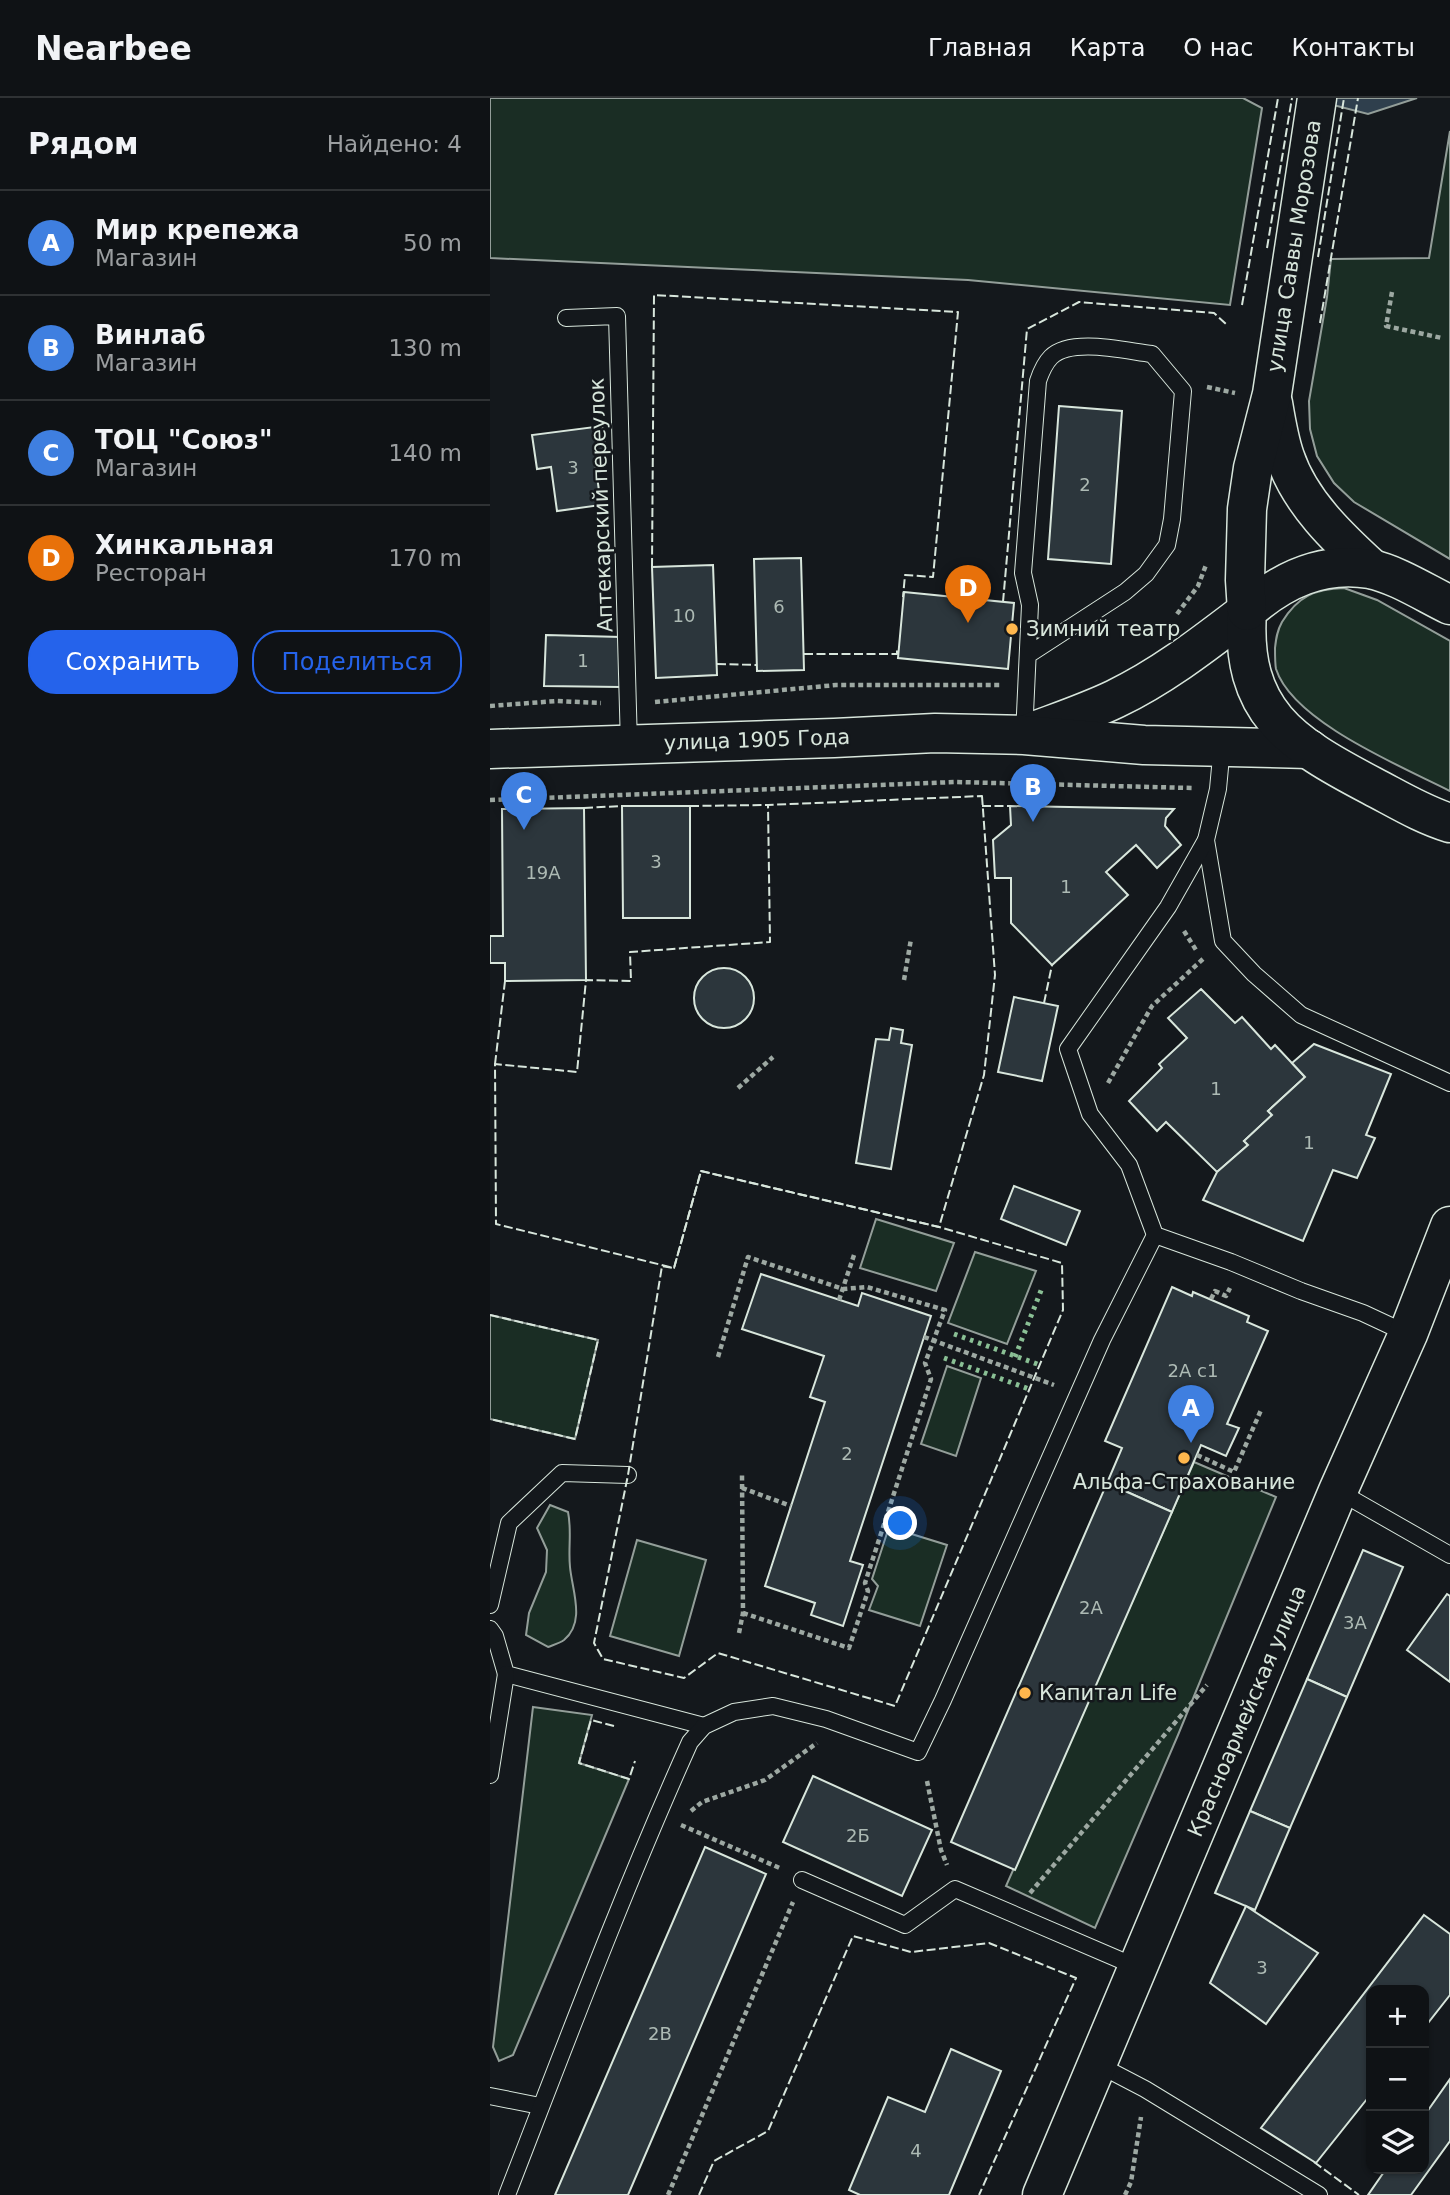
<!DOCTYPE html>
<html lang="ru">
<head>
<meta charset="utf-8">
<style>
  body { margin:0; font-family:"DejaVu Sans",sans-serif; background:#181b1e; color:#f1f3f6 }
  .controls { position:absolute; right:21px; bottom:21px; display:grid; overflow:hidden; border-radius:14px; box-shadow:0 2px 5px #0004 }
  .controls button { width:63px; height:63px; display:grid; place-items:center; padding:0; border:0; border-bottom:2px solid #2f3234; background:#0f1215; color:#f1f3f6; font:35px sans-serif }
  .you { position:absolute; left:411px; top:1426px; width:24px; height:24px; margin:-18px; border:5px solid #fff; border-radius:50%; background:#1a73e8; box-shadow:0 0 0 10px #1a73e833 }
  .badge { display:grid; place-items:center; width:46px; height:46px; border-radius:50%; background:#2563eb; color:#fff; font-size:23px; font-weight:700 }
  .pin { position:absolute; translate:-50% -58px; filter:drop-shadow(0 2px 4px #0008) }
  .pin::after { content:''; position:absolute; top:37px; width:24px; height:21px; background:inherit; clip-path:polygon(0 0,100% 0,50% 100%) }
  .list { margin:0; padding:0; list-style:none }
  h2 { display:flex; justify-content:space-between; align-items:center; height:91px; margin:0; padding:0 28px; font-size:30px }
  h2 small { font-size:23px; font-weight:400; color:#9b9ea0 }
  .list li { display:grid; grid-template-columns:46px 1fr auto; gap:21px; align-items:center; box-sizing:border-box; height:105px; padding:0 28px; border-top:2px solid #2f3234 }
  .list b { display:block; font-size:26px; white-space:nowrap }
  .list p { margin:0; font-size:23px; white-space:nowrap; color:#9b9ea0 }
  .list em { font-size:23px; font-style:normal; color:#9b9ea0 }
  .actions { display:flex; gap:14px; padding:21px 28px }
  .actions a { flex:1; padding:16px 0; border:2px solid #2563eb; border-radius:28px; text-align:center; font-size:24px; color:#2563eb }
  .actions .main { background:#2563eb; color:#fff }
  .icon { flex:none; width:38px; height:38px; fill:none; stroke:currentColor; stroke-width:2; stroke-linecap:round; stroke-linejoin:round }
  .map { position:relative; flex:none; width:960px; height:2097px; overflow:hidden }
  header { display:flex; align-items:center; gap:42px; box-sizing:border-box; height:98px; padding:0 35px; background:#0f1215; border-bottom:2px solid #2f3234 }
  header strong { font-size:33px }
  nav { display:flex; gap:38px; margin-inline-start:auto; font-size:24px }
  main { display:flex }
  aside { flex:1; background:#0f1215 }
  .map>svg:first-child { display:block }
  .green { fill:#1a2d24; stroke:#939e99; stroke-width:2 }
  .water { fill:#2f3f4d; stroke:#939e99; stroke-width:2 }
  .building { fill:#2c363c; stroke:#d8e6dc; stroke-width:2 }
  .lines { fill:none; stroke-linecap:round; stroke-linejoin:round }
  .service-casing { stroke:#d8e6dc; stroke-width:18 }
  .tertiary-casing { stroke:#d8e6dc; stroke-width:41 }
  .secondary-casing { stroke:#d8e6dc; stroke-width:41 }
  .path { stroke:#9da8a2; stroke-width:4.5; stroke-dasharray:5 3.5; stroke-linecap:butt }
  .service { stroke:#14181c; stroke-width:16 }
  .tertiary { stroke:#14181c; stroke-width:38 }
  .secondary { stroke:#14181c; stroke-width:38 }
  .hedge { stroke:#8ac095; stroke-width:5; stroke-dasharray:3.5 5; stroke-linecap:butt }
  .fence { stroke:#d8e6dc; stroke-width:2; stroke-dasharray:9 3.5; stroke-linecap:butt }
  .poi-dot { fill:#ffb74d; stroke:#14181c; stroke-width:2.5 }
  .labels { text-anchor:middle; stroke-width:5; stroke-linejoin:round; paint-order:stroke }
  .number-label { font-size:18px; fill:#adbab4 }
  .street-label { font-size:21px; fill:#d8e6dc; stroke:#14181c }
  .poi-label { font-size:21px; fill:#d8e6dc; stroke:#14181c; text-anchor:start }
</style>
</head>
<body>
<header>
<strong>Nearbee</strong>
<nav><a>Главная</a><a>Карта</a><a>О нас</a><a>Контакты</a></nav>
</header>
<main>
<aside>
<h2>Рядом<small>Найдено: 4</small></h2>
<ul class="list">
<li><span class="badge" style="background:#3f7fe0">A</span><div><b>Мир крепежа</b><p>Магазин</p></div><em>50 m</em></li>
<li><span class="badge" style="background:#3f7fe0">B</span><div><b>Винлаб</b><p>Магазин</p></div><em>130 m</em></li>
<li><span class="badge" style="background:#3f7fe0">C</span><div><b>ТОЦ &quot;Союз&quot;</b><p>Магазин</p></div><em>140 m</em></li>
<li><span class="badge" style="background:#e8710a">D</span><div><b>Хинкальная</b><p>Ресторан</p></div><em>170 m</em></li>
</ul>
<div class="actions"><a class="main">Сохранить</a><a>Поделиться</a></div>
</aside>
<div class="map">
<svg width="960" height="2097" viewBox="0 0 960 2097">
  <rect width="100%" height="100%" fill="#14181c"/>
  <g class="green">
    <polygon points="0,0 753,0 772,10 740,207 478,182 0,160"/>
    <polygon points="960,33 960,461 864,404 844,385 827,358 820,331 819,303 837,199 841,161 939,160"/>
    <path d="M854 490 887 502 960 543V693C913 669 803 624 786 571 785 566 785 556 785 550 786 540 787 533 792 524 808 498 825 491 854 490Z"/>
    <polygon points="386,1121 464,1145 446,1193 370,1170"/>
    <polygon points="485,1154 546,1173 517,1246 458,1225"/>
    <polygon points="0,1217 108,1242 85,1341 0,1321"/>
    <polygon points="457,1268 491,1280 466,1358 431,1346"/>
    <polygon points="704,1364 786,1399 688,1637 605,1830 516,1788"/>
    <path d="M60 1407 78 1414C82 1433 78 1450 80 1469 82 1492 96 1524 74 1542 70 1545 63 1547 58 1549L36 1537 39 1515 56 1474 57 1452 47 1430Z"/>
    <polygon points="399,1429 457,1447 430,1528 379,1512 388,1488 382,1481"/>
    <polygon points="147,1442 216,1462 189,1558 120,1538"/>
    <polygon points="43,1609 102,1617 89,1665 139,1681 23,1957 9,1963 3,1949"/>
  </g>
  <polygon class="water" points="816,0 927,0 878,16"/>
  <g class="building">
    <polygon points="569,308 632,313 621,466 558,461"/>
    <polygon points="112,328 117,363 105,364 111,407 67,413 61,369 47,371 42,337"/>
    <polygon points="311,460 314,572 267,573 264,461"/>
    <polygon points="223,467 227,577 166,580 162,469"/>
    <polygon points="414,494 524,505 518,571 408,560"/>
    <polygon points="56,537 131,539 130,589 54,588"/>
    <polygon points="132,708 200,708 200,820 133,820"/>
    <polygon points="520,708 684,711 676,720 675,728 691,747 667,770 646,747 616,774 638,797 562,867 521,825 521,780 505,780 503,742 521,727"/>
    <polygon points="94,710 96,882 15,883 15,865 0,865 0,838 13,838 12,711"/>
    <circle cx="234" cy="900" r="30"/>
    <polygon points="711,891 745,925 752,919 781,951 785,947 815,979 778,1013 782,1017 754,1043 758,1047 727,1074 676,1024 667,1033 639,1003 672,970 669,966 697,940 678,920"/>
    <polygon points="524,899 568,908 552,983 508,974"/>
    <polygon points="401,930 413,932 411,945 422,947 401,1071 366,1065 386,941 399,942"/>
    <polygon points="824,946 901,976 876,1037 885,1040 867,1080 843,1072 813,1143 713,1102 727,1074 758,1047 754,1043 782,1017 778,1013 815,979 802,965"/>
    <polygon points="524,1088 590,1113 576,1147 511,1121"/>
    <polygon points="271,1176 368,1208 372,1195 441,1218 360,1463 373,1467 353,1528 321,1517 325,1505 275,1488 335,1304 320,1299 334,1258 252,1231"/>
    <polygon points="682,1189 702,1198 703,1194 759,1218 757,1224 778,1233 737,1326 749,1330 736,1358 711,1347 682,1414 617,1385 632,1350 615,1343"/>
    <polygon points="617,1385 682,1414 525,1772 461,1744"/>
    <polygon points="873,1452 913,1469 857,1599 817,1581"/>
    <polygon points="957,1496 960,1498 960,1584 917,1552"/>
    <polygon points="817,1581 857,1599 800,1730 760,1713"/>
    <polygon points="323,1678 442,1732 412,1798 293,1744"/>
    <polygon points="760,1713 800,1730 765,1812 725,1795"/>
    <polygon points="215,1749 276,1776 138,2097 65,2097"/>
    <polygon points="756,1808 828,1855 776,1926 720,1885"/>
    <polygon points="934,1817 960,1836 960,1897 934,1930 934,1892 881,1892 881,1996 826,2065 771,2030"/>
    <polygon points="461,1951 511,1973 459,2097 370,2097 359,2092 398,1999 435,2014"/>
    <polygon points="960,1981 960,2043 921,2097 878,2097 896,2071 934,2071 934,2018"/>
  </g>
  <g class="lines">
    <g class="service-casing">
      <g id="service">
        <polyline points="76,220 127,218 139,647"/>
        <path d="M534 637 540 507 533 475 548 283C551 274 554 266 561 259 581 239 636 253 662 256L693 293 682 421 677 447 656 476 635 494 538 557"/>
        <polyline points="732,648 728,691 716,742 733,843 764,876 811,917 960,985"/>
        <polyline points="716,742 678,809 578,951 600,1016 639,1067 665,1137 741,1164 811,1193 873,1215 918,1236"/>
        <polyline points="848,1393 960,1457"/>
        <polyline points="0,1507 19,1425 72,1375 138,1377"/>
        <polyline points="0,1531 5,1538 16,1576 214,1628"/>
        <polyline points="0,1677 16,1576"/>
        <polyline points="312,1782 415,1827 465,1791 649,1870"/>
        <polyline points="609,1967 655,1991 829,2097"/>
        <polyline points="0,1998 50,2008"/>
        <path d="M17 2097C76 1945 133 1793 200 1644L214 1628 244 1614 283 1608 336 1621 428 1654 453 1602 612 1242 665 1137"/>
      </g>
    </g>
    <g class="tertiary-casing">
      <g id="tertiary">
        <path d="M539 635C568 624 598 614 625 601 673 578 715 545 757 513"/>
        <polyline points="0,651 344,640 445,635 534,637 654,647 819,651"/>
        <polyline points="552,2097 848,1393 918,1236 960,1128"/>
      </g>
    </g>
    <g class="secondary-casing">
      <g id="secondary">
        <path d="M783 305C786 323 789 342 795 359 810 404 848 440 882 471"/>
        <path d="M960 507C937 496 906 476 880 471 832 463 792 482 757 513 750 614 800 645 882 688 907 701 933 717 960 725"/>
        <polyline points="757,513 755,482 757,411 763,370 782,296 827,0"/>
      </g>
    </g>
    <g class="path">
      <polyline points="902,194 896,228 952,240"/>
      <polyline points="717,289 745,295"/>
      <polyline points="687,516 708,488 716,467"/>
      <polyline points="165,604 346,587 512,587"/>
      <polyline points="0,608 67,603 111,605"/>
      <polyline points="0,702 466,684 702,690"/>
      <polyline points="694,833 706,852"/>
      <polyline points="414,882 421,841"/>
      <polyline points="618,985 662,908 714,860"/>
      <polyline points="248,990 283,959"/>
      <polyline points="721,1201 725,1193 736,1198 740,1190"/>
      <polyline points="349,1202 364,1157"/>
      <polyline points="434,1239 564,1287"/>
      <polyline points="228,1259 258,1159 353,1191 377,1189 455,1212 435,1265 441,1281 375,1485 378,1493 359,1550 253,1515"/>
      <polyline points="707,1357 744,1374 771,1312"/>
      <polyline points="252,1390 301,1408"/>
      <polyline points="249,1535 253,1515 252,1376"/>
      <polyline points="437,1683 451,1752 457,1767"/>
      <polyline points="201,1713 212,1704 275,1682 327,1645"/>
      <polyline points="191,1727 292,1771"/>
      <polyline points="540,1795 717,1587"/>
      <polyline points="178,2097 303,1804"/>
      <polyline points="635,2097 641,2084 651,2019"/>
    </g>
    <use href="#service" class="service"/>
    <use href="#tertiary" class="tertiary"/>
    <use href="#secondary" class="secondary"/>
    <g class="hedge">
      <polyline points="464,1236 550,1267"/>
      <polyline points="525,1259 552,1190"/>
      <polyline points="454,1260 539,1291"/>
    </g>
    <g class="fence">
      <polyline points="777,150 802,0"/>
      <polyline points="828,159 854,0"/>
      <polyline points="752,207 788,0"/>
      <polyline points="830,225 868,0"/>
      <polyline points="162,469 164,197 468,214 443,479 415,477 413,499"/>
      <polyline points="513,504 537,231 589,204 724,215 736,226"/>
      <polyline points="314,556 407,556 407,551"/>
      <polyline points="227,566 267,567"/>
      <polygon points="492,698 505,877 494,977 449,1129 211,1073 184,1170 6,1126 5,966 87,974 96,882 141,883 140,854 280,844 278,707"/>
      <polyline points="200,708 278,707"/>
      <polyline points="492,708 520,708"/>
      <polyline points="94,710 132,708"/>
      <polyline points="554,905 562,867"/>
      <polyline points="5,966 15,883"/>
      <polygon points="211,1073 449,1129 572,1165 573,1212 405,1608 228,1555 194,1580 113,1561 104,1545 138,1377 172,1168 184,1170"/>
      <polyline points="0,1217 108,1242 85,1341 0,1321"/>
      <polyline points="124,1628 101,1622 89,1665 139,1681 145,1663"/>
      <polyline points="824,2064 869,2097"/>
      <polyline points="209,2097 224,2063 278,2033 363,1838 421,1854 499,1845 586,1880 489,2097"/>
    </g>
  </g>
  <g class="poi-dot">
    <circle cx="522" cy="531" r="7"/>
    <circle cx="694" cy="1360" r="7"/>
    <circle cx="535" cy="1595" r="7"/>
  </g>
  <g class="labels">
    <g class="number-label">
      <text x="83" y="376">3</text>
      <text x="595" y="393">2</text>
      <text x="289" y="515">6</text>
      <text x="194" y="524">10</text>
      <text x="93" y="569">1</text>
      <text x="166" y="770">3</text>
      <text x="53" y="781">19А</text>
      <text x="576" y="795">1</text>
      <text x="726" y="997">1</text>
      <text x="819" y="1051">1</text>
      <text x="703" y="1279">2А с1</text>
      <text x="357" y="1362">2</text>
      <text x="601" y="1516">2А</text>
      <text x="865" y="1531">3А</text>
      <text x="368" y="1744">2Б</text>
      <text x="772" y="1876">3</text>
      <text x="170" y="1942">2В</text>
      <text x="426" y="2059">4</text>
    </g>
    <g class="street-label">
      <text transform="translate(804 148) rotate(-81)" y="7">улица Саввы Морозова</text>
      <text transform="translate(111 407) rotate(-92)" y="7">Аптекарский переулок</text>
      <text transform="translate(267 642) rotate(-2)" y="7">улица 1905 Года</text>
      <text transform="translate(757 1613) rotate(-67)" y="7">Красноармейская улица</text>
    </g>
    <g class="poi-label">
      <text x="536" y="538">Зимний театр</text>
      <text x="694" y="1391" text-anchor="middle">Альфа-Страхование</text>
      <text x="549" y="1602">Капитал Life</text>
    </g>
  </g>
</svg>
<div class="controls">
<button>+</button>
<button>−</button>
<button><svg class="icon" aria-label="layers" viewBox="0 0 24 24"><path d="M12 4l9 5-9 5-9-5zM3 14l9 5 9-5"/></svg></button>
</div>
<div class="you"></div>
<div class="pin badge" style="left:701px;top:1345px;background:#3f7fe0">A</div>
<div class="pin badge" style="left:543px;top:724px;background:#3f7fe0">B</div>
<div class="pin badge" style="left:34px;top:732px;background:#3f7fe0">C</div>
<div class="pin badge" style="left:478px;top:525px;background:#e8710a">D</div>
</div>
</main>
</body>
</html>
